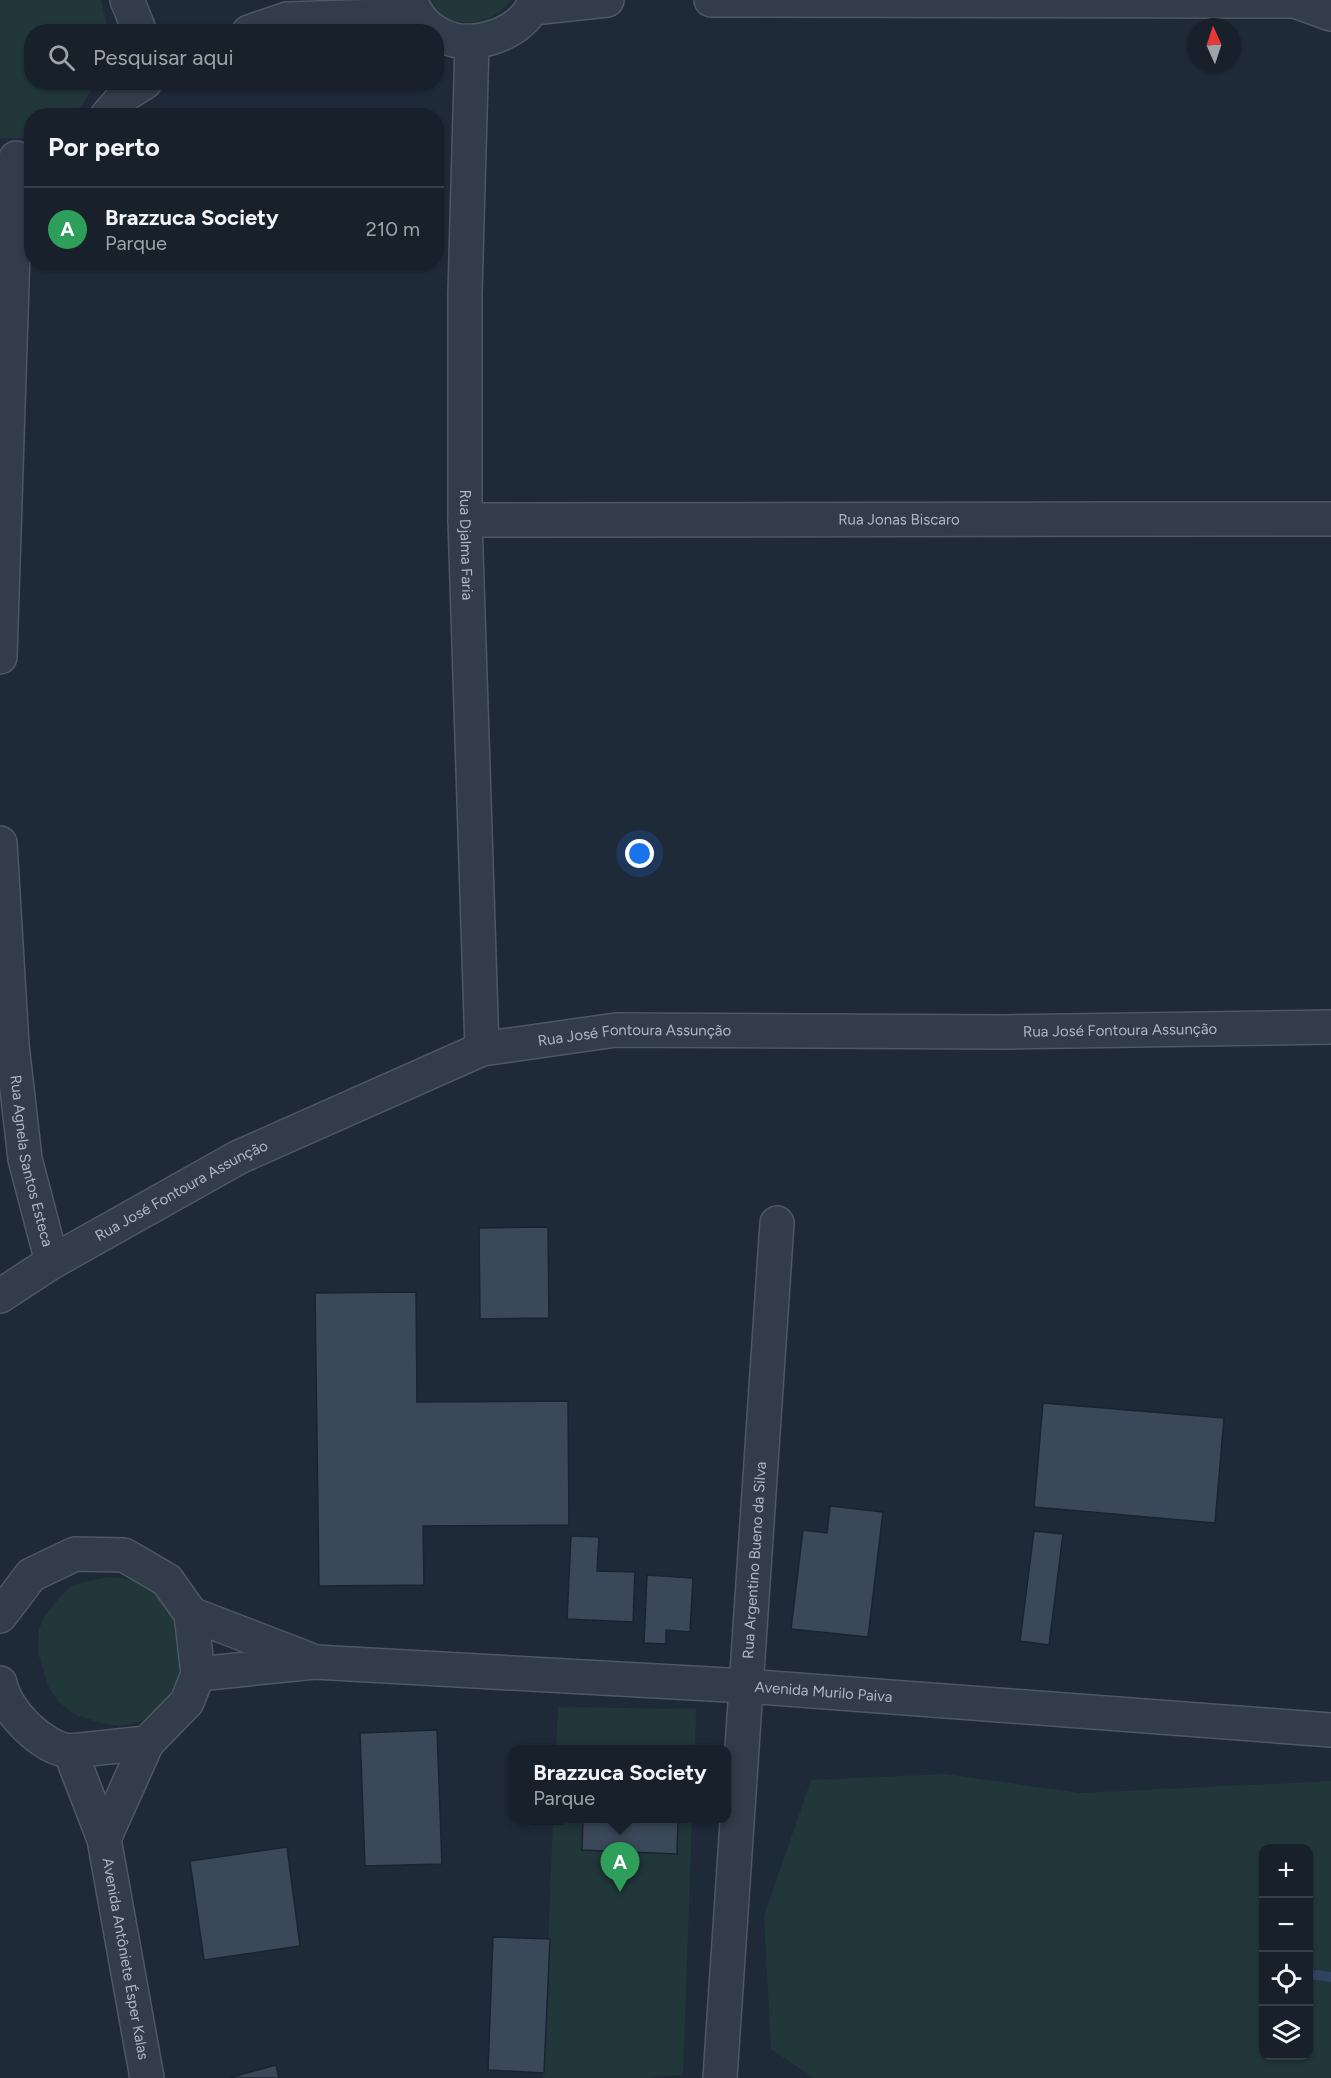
<!DOCTYPE html>
<html lang="pt">
<head>
<meta charset="utf-8">
<style>
  body { margin:0; font-family:Figtree,sans-serif; background:#202833; color:#f1f3f6 }
  .controls { position:absolute; right:18px; bottom:18px; display:grid; overflow:hidden; border-radius:12px; box-shadow:0 2px 4px #0004 }
  .controls button { width:54px; height:54px; display:grid; place-items:center; padding:0; border:0; border-bottom:2px solid #363e47; background:#17202b; color:#f1f3f6; font:30px sans-serif }
  .compass { position:absolute; left:1187px; top:18px; width:54px; height:54px; border-radius:50%; background:#17202b; box-shadow:0 2px 4px #0004; rotate:357deg }
  .you { position:absolute; left:640px; top:854px; width:21px; height:21px; margin:-15px; border:4px solid #fff; border-radius:50%; background:#1a73e8; box-shadow:0 0 0 9px #1a73e833 }
  .badge { display:grid; place-items:center; width:39px; height:39px; border-radius:50%; background:#7cacfd; color:#fff; font-size:20px; font-weight:700 }
  .pin { position:absolute; translate:-50% -50px; filter:drop-shadow(0 2px 3px #0008) }
  .pin::after { content:''; position:absolute; top:32px; width:21px; height:18px; background:inherit; clip-path:polygon(0 0,100% 0,50% 100%) }
  .popup { position:absolute; left:509px; top:1745px; width:222px; height:78px; box-sizing:border-box; display:grid; place-content:center; border-radius:12px; background:#17202b; filter:drop-shadow(0 2px 4px #0005); font-size:20px; white-space:nowrap; color:#9ea3a9 }
  .popup b { font-size:22px; color:#f1f3f6 }
  .popup::after { content:''; position:absolute; left:50%; top:100%; margin-left:-12px; border:12px solid transparent; border-top-color:#17202b }
  .list { margin:0; padding:0; list-style:none }
  h2 { display:flex; justify-content:space-between; align-items:center; height:78px; margin:0; padding:0 24px; font-size:26px }
  h2 small { font-size:20px; font-weight:400; color:#9ea3a9 }
  .list li { display:grid; grid-template-columns:39px 1fr auto; gap:18px; align-items:center; box-sizing:border-box; height:84px; padding:0 24px; border-top:2px solid #363e47 }
  .list b { display:block; font-size:22px; white-space:nowrap }
  .list p { margin:0; font-size:20px; white-space:nowrap; color:#9ea3a9 }
  .list em { font-size:20px; font-style:normal; color:#9ea3a9 }
  .icon { flex:none; width:33px; height:33px; fill:none; stroke:currentColor; stroke-width:2; stroke-linecap:round; stroke-linejoin:round }
  .map { position:relative; flex:none; width:1331px; height:2078px; overflow:hidden }
  .search { position:absolute; background:#17202b; box-shadow:0 2px 4px #0004; left:24px; top:24px; width:420px; height:66px; display:flex; align-items:center; gap:15px; box-sizing:border-box; padding:0 21px; border-radius:24px; color:#9ea3a9; font-size:22px }
  .panel { position:absolute; background:#17202b; box-shadow:0 2px 4px #0004; left:24px; top:108px; width:420px; height:162px; border-radius:24px }
  .map>svg:first-child { display:block }
  .green { fill:#21373a; fill-rule:evenodd }
  .lines { fill:none; stroke-linecap:round; stroke-linejoin:round }
  .stream { stroke:#304360; stroke-width:10 }
  .building { fill:#3b4859; stroke:#1b2330; stroke-width:1.5 }
  .minor-casing { stroke:#4e5764; stroke-width:36 }
  .minor { stroke:#333c4a; stroke-width:33 }
  .labels { text-anchor:middle; stroke-width:5; stroke-linejoin:round; paint-order:stroke }
  .street-label { font-size:15px; fill:#aeb7c6; stroke:#19212e }
</style>
</head>
<body>
<div class="map">
<svg width="1331" height="2078" viewBox="0 0 1331 2078">
  <rect width="100%" height="100%" fill="#1f2a39"/>
  <g class="green">
    <polygon points="0,0 101,0 108,31 32,32 32,82 97,83 80,107 70,115 32,116 31,135 20,138 0,138"/>
    <path d="M428 0H511C491 27 446 33 428 0Z"/>
    <polygon points="108,1577 129,1579 149,1588 158,1594 177,1613 182,1669 178,1684 159,1711 139,1722 120,1726 101,1723 76,1715 59,1702 49,1688 38,1653 39,1629 44,1617 60,1597 72,1586 83,1582"/>
    <polygon points="558,1707 696,1709 695,1749 556,1749"/>
    <path d="M945 1774 1079 1793 1331 1781V2078H814L771 2049 764 1916 811 1780ZM1308 1848V2056H1264V1848Z"/>
    <polygon points="553,1819 692,1819 683,2075 646,2078 543,2078"/>
  </g>
  <g class="lines">
    <polyline class="stream" points="1308,1974 1331,1977"/>
  </g>
  <g class="building">
    <polygon points="548,1227 549,1318 480,1319 479,1228"/>
    <polygon points="416,1292 417,1402 568,1401 569,1525 423,1526 424,1585 319,1586 315,1293"/>
    <polygon points="1043,1403 1224,1418 1215,1523 1034,1507"/>
    <polygon points="830,1506 883,1512 868,1637 791,1629 803,1530 827,1533"/>
    <polygon points="1034,1531 1063,1534 1049,1645 1020,1641"/>
    <polygon points="571,1536 599,1537 597,1571 635,1572 633,1622 567,1619"/>
    <polygon points="647,1575 693,1578 690,1632 666,1630 666,1644 644,1643"/>
    <polygon points="437,1730 442,1864 365,1866 360,1733"/>
    <rect x="532" y="1818" width="31" height="6"/>
    <polygon points="583,1818 678,1818 677,1854 582,1850"/>
    <polygon points="287,1847 300,1946 204,1960 190,1861"/>
    <polygon points="493,1937 550,1939 544,2073 488,2070"/>
    <polygon points="276,2065 279,2078 229,2078"/>
  </g>
  <g class="lines">
    <g class="minor-casing">
      <g id="minor">
        <polyline points="127,0 138,27 137,32"/>
        <path d="M410 0C416 16 427 29 443 36 472 51 526 33 535 0"/>
        <polyline points="711,0 1295,1 1331,14"/>
        <polyline points="533,8 607,0"/>
        <polyline points="249,32 287,19 416,15"/>
        <path id="s1" d="M472 43 465 293V520L482 1049"/>
        <polyline points="107,116 126,94 145,82"/>
        <path id="s2" d="M465 520 1331 519"/>
        <polyline points="0,657 16,158"/>
        <path id="s3" d="M0 843 12 1045 25 1159 52 1262"/>
        <path id="s4" d="M0 1296 52 1262 239 1157 482 1049 616 1030 1007 1032 1331 1027"/>
        <polyline points="191,1614 308,1659"/>
        <path d="M0 1616 31 1575 75 1554 124 1555 167 1580 191 1614 198 1674 187 1702 147 1743 70 1751C42 1748 5 1711 0 1683"/>
        <path id="s5" d="M198 1674 315 1662 746 1686 1331 1730"/>
        <path id="s6" d="M70 1751 104 1839 147 2078"/>
        <polyline points="104,1839 147,1743"/>
        <path id="s7" d="M720 2078 777 1223"/>
      </g>
    </g>
    <use href="#minor" class="minor"/>
  </g>
  <g class="labels">
    <g class="street-label">
      <text dy="5" stroke="none"><textPath href="#s2" startOffset="434">Rua Jonas Biscaro</textPath></text>
      <text dy="5" stroke="none"><textPath href="#s1" startOffset="502">Rua Djalma Faria</textPath></text>
      <text dy="5" stroke="none"><textPath href="#s4" startOffset="1182">Rua José Fontoura Assunção</textPath></text>
      <text dy="5" stroke="none"><textPath href="#s4" startOffset="696">Rua José Fontoura Assunção</textPath></text>
      <text dy="5" stroke="none"><textPath href="#s3" startOffset="320">Rua Agnela Santos Esteca</textPath></text>
      <text dy="5" stroke="none"><textPath href="#s4" startOffset="210">Rua José Fontoura Assunção</textPath></text>
      <text dy="5" stroke="none"><textPath href="#s7" startOffset="519">Rua Argentino Bueno da Silva</textPath></text>
      <text dy="5" stroke="none"><textPath href="#s5" startOffset="627">Avenida Murilo Paiva</textPath></text>
      <text dy="5" stroke="none"><textPath href="#s6" startOffset="216">Avenida Antôniete Ésper Kalas</textPath></text>
    </g>
  </g>
</svg>
<div class="controls">
<button>+</button>
<button>−</button>
<button><svg class="icon" aria-label="locate" viewBox="0 0 24 24"><circle cx="12" cy="12" r="6"/><path d="M12 2v4M12 18v4M2 12h4M18 12h4"/></svg></button>
<button><svg class="icon" aria-label="layers" viewBox="0 0 24 24"><path d="M12 4l9 5-9 5-9-5zM3 14l9 5 9-5"/></svg></button>
</div>
<svg class="compass" viewBox="-18 -18 36 36"><path d="M0-13l5 13h-10z" fill="#e53935"/><path d="M0 13l5-13h-10z" fill="#9ea3a9"/></svg>
<div class="you"></div>
<div class="pin badge" style="left:620px;top:1892px;background:#2e9e5b">A</div>
<div class="popup"><b>Brazzuca Society</b>Parque</div>
<div class="search"><svg class="icon" aria-label="search" viewBox="0 0 24 24"><circle cx="10" cy="10" r="6"/><path d="M15 15l6 6"/></svg>Pesquisar aqui</div>
<section class="panel">
<h2>Por perto<small></small></h2>
<ul class="list">
<li><span class="badge" style="background:#2e9e5b">A</span><div><b>Brazzuca Society</b><p>Parque</p></div><em>210 m</em></li>
</ul>
</section>
</div>
</body>
</html>
